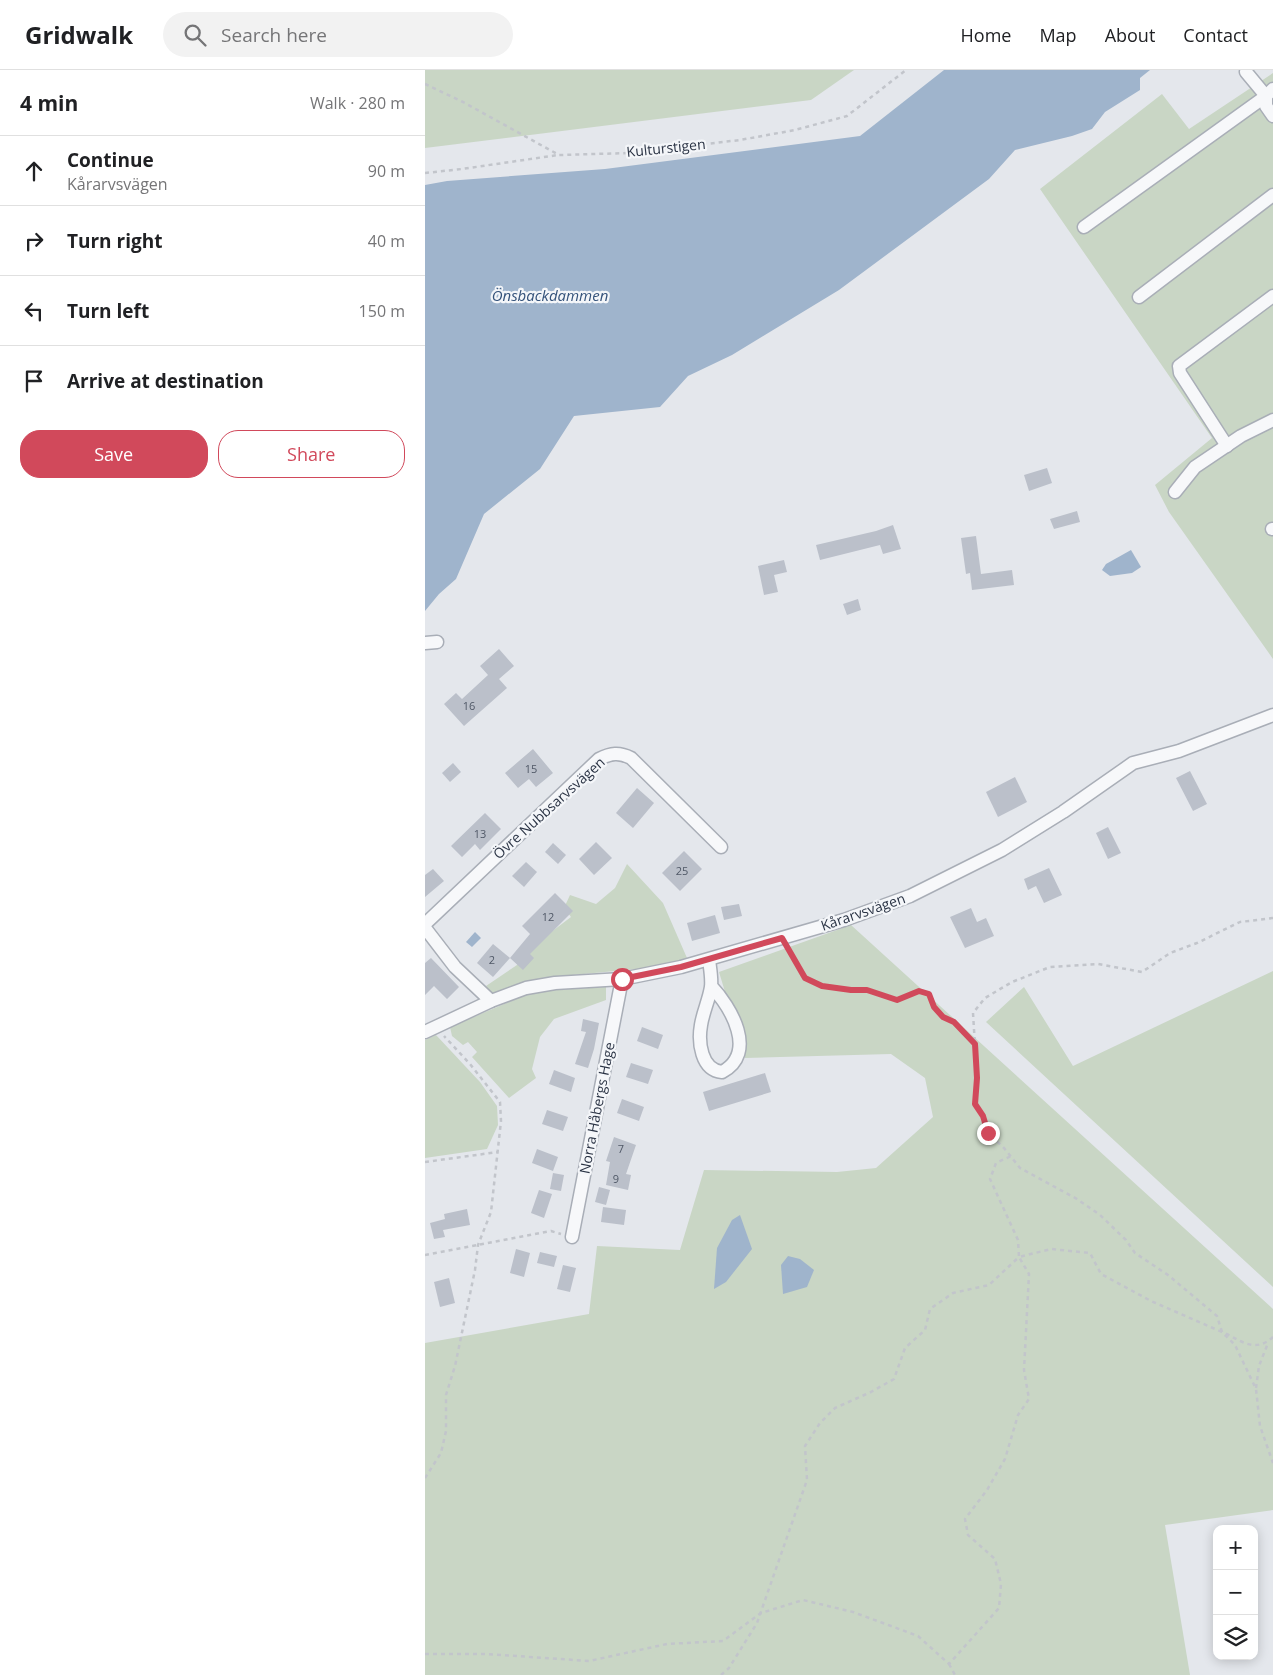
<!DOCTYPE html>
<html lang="en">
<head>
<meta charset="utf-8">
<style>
  body { margin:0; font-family:"Open Sans",sans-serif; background:#f2f2f2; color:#202124 }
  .controls { position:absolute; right:15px; bottom:15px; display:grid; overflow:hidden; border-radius:10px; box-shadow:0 2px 12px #0003 }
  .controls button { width:45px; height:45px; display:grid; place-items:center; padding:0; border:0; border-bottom:1px solid #e0e0e0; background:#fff; color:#202124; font:25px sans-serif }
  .stop { position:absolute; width:15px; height:15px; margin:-11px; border:4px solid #d1495b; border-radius:50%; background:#fff }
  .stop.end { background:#d1495b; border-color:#fff; box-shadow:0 1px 5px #0008 }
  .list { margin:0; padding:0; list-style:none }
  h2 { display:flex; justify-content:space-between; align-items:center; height:65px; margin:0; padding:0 20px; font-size:21px }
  h2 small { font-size:16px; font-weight:400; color:#757577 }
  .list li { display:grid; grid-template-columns:32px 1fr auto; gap:15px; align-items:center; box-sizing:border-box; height:70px; padding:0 20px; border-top:1px solid #e0e0e0 }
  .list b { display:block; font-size:19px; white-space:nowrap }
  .list p { margin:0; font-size:16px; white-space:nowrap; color:#757577 }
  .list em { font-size:16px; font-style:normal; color:#757577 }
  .actions { display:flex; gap:10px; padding:15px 20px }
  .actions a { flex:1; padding:11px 0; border:1px solid #d1495b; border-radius:20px; text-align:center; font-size:18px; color:#d1495b }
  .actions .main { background:#d1495b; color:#fff }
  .icon { flex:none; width:28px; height:28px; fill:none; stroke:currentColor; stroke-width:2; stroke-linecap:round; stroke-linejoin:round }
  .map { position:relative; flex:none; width:848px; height:1605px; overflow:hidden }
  header { display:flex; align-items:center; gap:30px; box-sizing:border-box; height:70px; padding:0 25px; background:#fff; border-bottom:1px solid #e0e0e0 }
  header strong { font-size:24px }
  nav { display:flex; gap:28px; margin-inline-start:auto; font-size:18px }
  .search { width:350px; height:45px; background:#f2f2f2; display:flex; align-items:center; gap:12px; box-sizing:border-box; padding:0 18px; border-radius:28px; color:#757577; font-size:19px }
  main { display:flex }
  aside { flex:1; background:#fff }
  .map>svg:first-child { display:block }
  .green { fill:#c9d6c5 }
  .water { fill:#9fb4cc }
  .building { fill:#bbc0ca }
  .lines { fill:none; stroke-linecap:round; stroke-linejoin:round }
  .minor-casing { stroke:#a9aeb7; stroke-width:15 }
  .path { stroke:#c2c5cb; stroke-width:2.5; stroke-dasharray:4 4; stroke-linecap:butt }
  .minor { stroke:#f7f8fa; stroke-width:12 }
  .route { stroke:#d1495b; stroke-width:6 }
  .labels { text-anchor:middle; stroke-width:4.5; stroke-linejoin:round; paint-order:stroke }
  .number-label { font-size:11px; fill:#4f5766 }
  .street-label { font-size:14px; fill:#2b3445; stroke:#f4f6f9 }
  .water-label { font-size:15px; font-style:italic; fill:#34527a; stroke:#f4f6f9 }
</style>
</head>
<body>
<header>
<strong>Gridwalk</strong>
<div class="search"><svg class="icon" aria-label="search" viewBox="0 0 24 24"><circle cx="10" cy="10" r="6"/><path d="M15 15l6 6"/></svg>Search here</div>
<nav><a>Home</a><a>Map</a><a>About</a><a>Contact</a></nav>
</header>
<main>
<aside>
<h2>4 min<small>Walk · 280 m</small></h2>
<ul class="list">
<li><svg class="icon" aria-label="ahead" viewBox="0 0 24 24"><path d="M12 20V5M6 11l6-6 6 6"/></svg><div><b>Continue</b><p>Kårarvsvägen</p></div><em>90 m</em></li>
<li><svg class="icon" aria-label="right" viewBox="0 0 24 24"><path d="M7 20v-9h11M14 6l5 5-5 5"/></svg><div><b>Turn right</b></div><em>40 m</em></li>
<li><svg class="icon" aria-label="left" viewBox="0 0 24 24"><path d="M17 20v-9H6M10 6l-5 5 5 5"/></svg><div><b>Turn left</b></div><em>150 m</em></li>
<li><svg class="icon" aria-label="arrive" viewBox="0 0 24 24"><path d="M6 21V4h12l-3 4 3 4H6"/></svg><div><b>Arrive at destination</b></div></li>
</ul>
<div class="actions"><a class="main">Save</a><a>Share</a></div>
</aside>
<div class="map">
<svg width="848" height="1605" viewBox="0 0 848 1605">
  <rect width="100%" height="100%" fill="#e4e7ec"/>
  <g class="green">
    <polygon points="0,0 429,0 386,30 0,78"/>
    <polygon points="848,3 848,589 744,442 730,415 787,368 615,119 737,24 764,59"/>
    <polygon points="202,794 238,833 262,888 233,897 116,908 65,924 61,916 92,895 101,881 146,847 139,838 145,825 171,834 190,818"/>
    <polygon points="426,855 848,1239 848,1440 740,1455 765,1605 0,1605 0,1273 164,1244 172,1176 255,1180 279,1100 412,1102 451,1098 508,1047 500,1008 466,984 320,988 294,902"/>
    <polygon points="848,901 848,1217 561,952 599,917 648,996"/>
    <polygon points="181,917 181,930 129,949 115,967 107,999 111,1008 84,1028 47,987 52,982 43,972 38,975 27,966 25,957 110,921"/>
    <polygon points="11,965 55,1012 72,1036 73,1055 62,1079 0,1088 0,970"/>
  </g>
  <g class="water">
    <polygon points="519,0 725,0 715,8 715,20 680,42 667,59 647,66 590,80 564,109 414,220 307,285 263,306 235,337 149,346 115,399 59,444 31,509 14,524 0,541 0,115 22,111 180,99 435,66"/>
    <polygon points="706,480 716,497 707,503 685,506 677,500 681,494"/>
    <polygon points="50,862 56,868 47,877 41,872"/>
    <polygon points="315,1145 327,1179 301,1212 289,1219 292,1178 307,1150"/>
    <polygon points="363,1186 375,1189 389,1200 382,1217 358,1224 356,1195"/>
  </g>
  <g class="building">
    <polygon points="622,398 627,413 604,421 599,405"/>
    <polygon points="652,441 655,452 629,459 625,449"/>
    <polygon points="468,455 476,479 458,484 455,475 395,490 391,475 451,461"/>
    <polygon points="551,466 556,504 587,500 589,515 547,520 545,503 541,504 536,468"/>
    <polygon points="359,490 362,502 349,505 353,522 339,525 333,496"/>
    <polygon points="433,529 436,540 422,545 418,534"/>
    <polygon points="74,579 89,596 74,609 82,618 39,656 19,634 31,623 37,629 63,605 55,596"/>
    <polygon points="108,679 128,703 111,717 104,709 93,718 80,703"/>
    <polygon points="28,693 36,702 25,712 17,703"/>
    <polygon points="765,701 782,734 768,741 751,708"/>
    <polygon points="590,707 602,732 573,747 561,722"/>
    <polygon points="212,718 229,733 208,758 191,743"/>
    <polygon points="60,743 76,759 55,780 50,774 37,787 26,776"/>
    <polygon points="683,757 696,783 683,789 671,763"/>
    <polygon points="171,772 187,788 169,805 154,789"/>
    <polygon points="128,773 141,785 133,794 120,782"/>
    <polygon points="259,781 277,799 255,821 237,803"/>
    <polygon points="101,792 112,802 99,817 87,806"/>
    <polygon points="624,798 637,825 619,833 611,816 603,820 599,809"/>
    <polygon points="8,799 19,811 0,827 0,805"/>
    <polygon points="130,823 148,841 105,884 109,888 98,900 85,888 105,864 97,856"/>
    <polygon points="314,834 317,846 299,850 296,837"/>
    <polygon points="546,838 552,852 561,848 569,866 540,878 525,847"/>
    <polygon points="290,845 295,863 267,871 262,853"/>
    <polygon points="68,874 85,888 68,907 52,893"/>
    <polygon points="6,888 34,917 22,929 9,916 0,925 0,893"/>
    <polygon points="158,949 174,953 169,979 163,998 150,994 161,962 156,961"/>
    <polygon points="217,957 238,965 233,979 212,971"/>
    <polygon points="206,993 228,1000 223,1014 201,1007"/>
    <polygon points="129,1000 150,1008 146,1022 124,1014"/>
    <polygon points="340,1003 346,1022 284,1041 278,1022"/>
    <polygon points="197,1029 219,1037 214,1051 192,1043"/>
    <polygon points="122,1040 143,1047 138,1061 117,1054"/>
    <polygon points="189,1067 211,1075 201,1104 206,1105 203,1120 181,1115 185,1092 181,1091"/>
    <polygon points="112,1079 133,1087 128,1101 107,1093"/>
    <polygon points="128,1103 139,1105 136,1121 125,1119"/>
    <polygon points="174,1117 185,1120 181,1135 170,1132"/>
    <polygon points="114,1120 127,1124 119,1148 106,1143"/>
    <polygon points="178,1137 201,1140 199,1155 176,1152"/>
    <polygon points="42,1139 45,1155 18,1160 20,1167 9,1169 5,1153 20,1149 19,1144"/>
    <polygon points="91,1179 105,1183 99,1207 85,1203"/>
    <polygon points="115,1182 132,1186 129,1197 112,1193"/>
    <polygon points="138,1195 151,1198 145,1222 132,1219"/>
    <polygon points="24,1208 30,1233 15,1237 9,1212"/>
  </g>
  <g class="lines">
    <g class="minor-casing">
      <g id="minor">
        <polyline points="821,2 841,26 841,36 848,46"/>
        <polyline points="659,157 841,26 848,19"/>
        <polyline points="714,227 848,125"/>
        <polyline points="802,376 755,303 754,296 848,226"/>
        <polyline points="750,422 770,397 816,366 848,350"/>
        <polyline points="847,459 848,459"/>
        <polyline points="0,573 12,572"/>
        <path d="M0 854 174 689C186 683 194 682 206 688L296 777"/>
        <polyline points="0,858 30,897 66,931"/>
        <path d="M284 890C285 898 287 908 286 917 284 930 278 942 276 955 273 972 276 1000 297 1002 333 983 306 937 286 916"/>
        <polyline points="0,962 66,931 101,918 130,913 197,909 256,897 419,850 485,826 577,780 638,742 708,693 754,681 848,645"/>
        <polyline points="147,1167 197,909"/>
      </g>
    </g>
    <g class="path">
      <polyline points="0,14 38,32 134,85 205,83 315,70 370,60 422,46 481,0"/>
      <polyline points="0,103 37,99 133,85"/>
      <path d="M848 848 815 852 772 873 745 883 717 902 673 894 625 897 587 912 560 928 548 943 552 1008 550 1034 558 1046 563 1063 579 1078 595 1098 652 1129 675 1145 701 1170 710 1183 743 1205 792 1246 797 1262C816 1270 829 1284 848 1267"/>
      <polyline points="362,878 380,908 397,917 426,920 442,920 472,930 494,921 504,924 509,937 518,947 529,952 550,974"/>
      <polyline points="0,1092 73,1082"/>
      <polyline points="0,1185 126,1161 136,1164"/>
      <polyline points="831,1318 834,1296 843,1273"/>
      <polyline points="0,1408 16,1383 21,1361 21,1325 30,1296 50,1200 53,1175 66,1142 76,1051 75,1032 45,994 19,966"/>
      <polyline points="0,1584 62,1584 164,1591 242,1574 298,1571 336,1543 378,1530 428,1542 493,1566 524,1594 574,1538 576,1514 570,1489 543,1465 540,1449 562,1420 580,1389 593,1345 604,1329 599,1300 604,1204 594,1187 626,1179 665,1183 676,1204 726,1231 797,1262 810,1275 831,1319 835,1356 848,1393"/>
      <polyline points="524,1594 530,1605"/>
      <polyline points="296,1605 304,1598 332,1553 382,1410 380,1376 395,1353 410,1338 446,1322 469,1309 480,1278 500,1260 505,1239 528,1223 564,1215 594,1187 593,1170 565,1109 571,1093 586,1086"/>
    </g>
    <use href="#minor" class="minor"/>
  </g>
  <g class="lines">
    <polyline class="route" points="197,909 256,897 357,868 380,908 397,916 426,920 442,920 472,930 494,921 504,924 509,937 518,947 529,952 550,974 552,1008 550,1034 558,1046 563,1063"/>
  </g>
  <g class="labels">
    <g class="number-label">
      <text x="44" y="640">16</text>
      <text x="106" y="703">15</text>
      <text x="55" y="768">13</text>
      <text x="257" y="805">25</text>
      <text x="123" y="851">12</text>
      <text x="67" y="894">2</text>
      <text x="196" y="1083">7</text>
      <text x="191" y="1113">9</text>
    </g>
    <g class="street-label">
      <text transform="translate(241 78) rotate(-6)" y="5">Kulturstigen</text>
      <text transform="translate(124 738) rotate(-42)" y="5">Övre Nubbsarvsvägen</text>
      <text transform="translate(438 842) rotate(-19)" y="5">Kårarvsvägen</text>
      <text transform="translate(172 1038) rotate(-79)" y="5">Norra Håbergs Hage</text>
    </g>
    <g class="water-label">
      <text x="125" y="231">Önsbackdammen</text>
    </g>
  </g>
</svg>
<div class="controls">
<button>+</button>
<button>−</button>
<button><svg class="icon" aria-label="layers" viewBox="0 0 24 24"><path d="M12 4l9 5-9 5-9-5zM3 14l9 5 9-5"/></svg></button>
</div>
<div class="stop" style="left:197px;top:909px"></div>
<div class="stop end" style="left:563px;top:1063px"></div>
</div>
</main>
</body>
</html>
